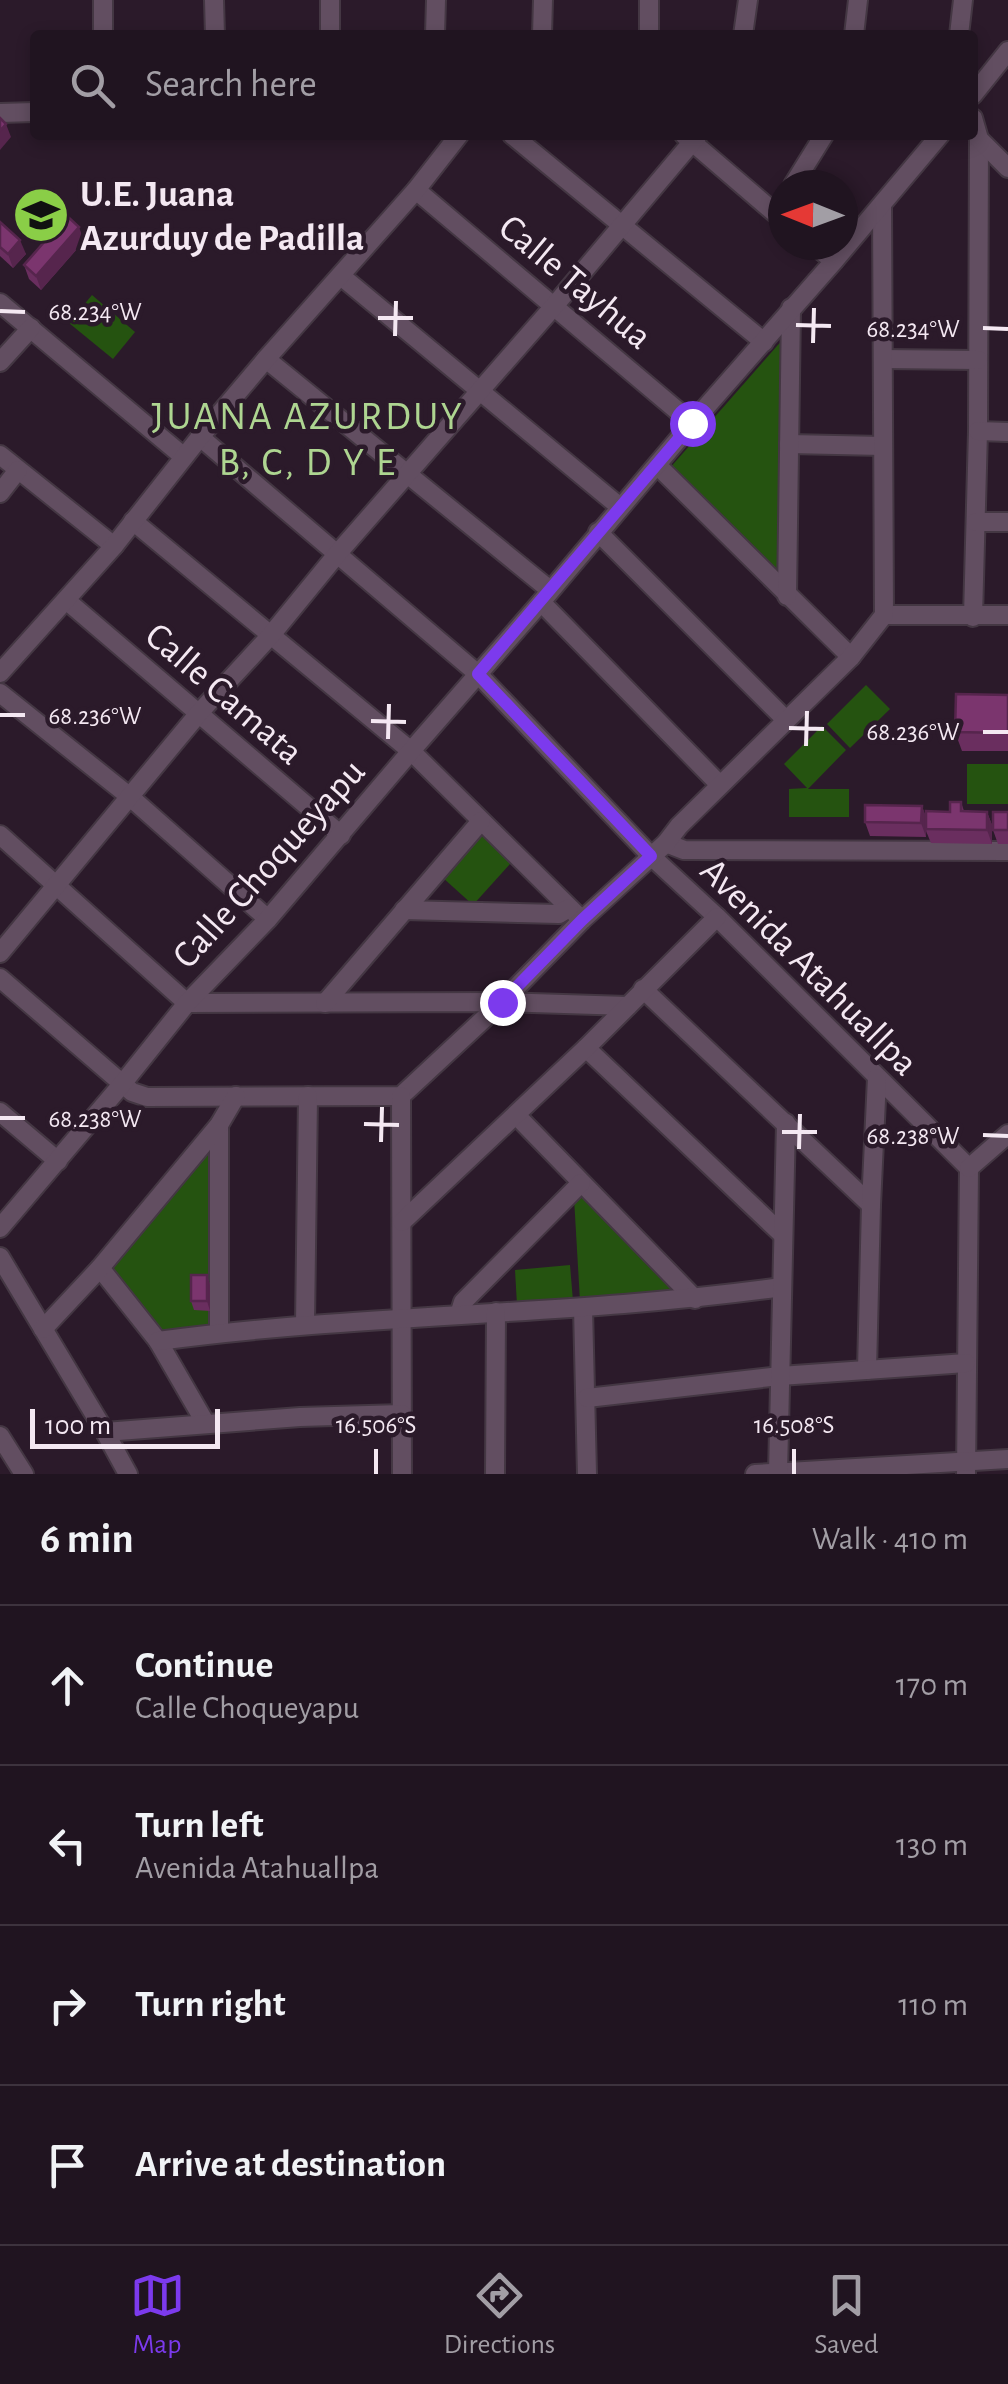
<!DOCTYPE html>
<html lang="en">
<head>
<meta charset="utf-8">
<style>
  body { margin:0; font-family:"Alegreya Sans",sans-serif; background:#281d29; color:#f1f3f6 }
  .compass { position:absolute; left:768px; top:170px; width:90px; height:90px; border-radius:50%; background:#201420; box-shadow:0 5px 15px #0003; rotate:271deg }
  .scale { position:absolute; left:30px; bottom:25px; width:190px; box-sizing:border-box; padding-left:10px; border:5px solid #f4e8f2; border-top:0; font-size:28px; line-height:35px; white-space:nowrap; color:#f4e8f2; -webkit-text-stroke:8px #2b1a2a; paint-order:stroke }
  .stop { position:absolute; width:30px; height:30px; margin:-22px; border:8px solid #7c3aed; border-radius:50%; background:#fff }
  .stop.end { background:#7c3aed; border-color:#fff; box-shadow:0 2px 10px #0008 }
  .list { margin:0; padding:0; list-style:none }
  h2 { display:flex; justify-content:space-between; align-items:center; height:130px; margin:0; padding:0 40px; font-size:42px }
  h2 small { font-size:32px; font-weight:400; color:#a29ea5 }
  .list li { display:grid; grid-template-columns:65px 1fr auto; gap:30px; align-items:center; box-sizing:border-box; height:160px; padding:0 40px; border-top:2px solid #3d333e }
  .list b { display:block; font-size:38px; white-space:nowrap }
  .list p { margin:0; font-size:32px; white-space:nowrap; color:#a29ea5 }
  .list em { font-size:32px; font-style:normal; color:#a29ea5 }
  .icon { flex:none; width:55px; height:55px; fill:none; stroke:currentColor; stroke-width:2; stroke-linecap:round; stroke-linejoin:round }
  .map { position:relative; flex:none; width:1008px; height:1474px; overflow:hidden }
  .search { position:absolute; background:#201420; box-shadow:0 5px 15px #0003; left:30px; right:30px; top:30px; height:110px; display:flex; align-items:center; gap:25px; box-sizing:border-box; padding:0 35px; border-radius:10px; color:#a29ea5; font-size:38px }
  .sheet { height:770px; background:#201420 }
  nav { display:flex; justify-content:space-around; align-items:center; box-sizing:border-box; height:140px; border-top:2px solid #3d333e; background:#201420; font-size:28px; color:#a29ea5 }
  nav a { display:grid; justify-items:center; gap:5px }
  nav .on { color:#7c3aed }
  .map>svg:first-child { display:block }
  .green { fill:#255310 }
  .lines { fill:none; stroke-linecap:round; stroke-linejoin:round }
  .minor-casing { stroke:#443743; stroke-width:22 }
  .minor { stroke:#624e61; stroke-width:18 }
  .wall { fill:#6a2e5f }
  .shaded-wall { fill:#56254d }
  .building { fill:#7b356e; stroke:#56254d; stroke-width:2.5 }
  .route { stroke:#7c3aed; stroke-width:12 }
  .ticks { fill:none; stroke:#f4e8f2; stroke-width:4 }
  .labels { text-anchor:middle; stroke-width:9; stroke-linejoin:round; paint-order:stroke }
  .poi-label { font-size:38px; font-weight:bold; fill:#f4e8f2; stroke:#2b1a2a; text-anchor:start }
  .street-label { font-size:38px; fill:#f4e8f2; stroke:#2b1a2a }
  .neighbourhood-label { font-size:40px; letter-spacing:2.5px; fill:#aed591; stroke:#2b1a2a }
  .ticks-label { font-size:25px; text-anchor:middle; fill:#f4e8f2; stroke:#2b1a2a; stroke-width:9; stroke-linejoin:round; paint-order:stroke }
</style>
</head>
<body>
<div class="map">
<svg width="1008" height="1474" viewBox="0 0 1008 1474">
  <rect width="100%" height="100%" fill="#2b1a2a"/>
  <g class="green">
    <polygon points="92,295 135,332 113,359 69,323"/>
    <polygon points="784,338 781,576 669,469"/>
    <polygon points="866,685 890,709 850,748 827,724"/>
    <polygon points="822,726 846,750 808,789 849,789 849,817 789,817 789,789 807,788 784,764"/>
    <rect x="967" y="764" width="41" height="40"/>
    <polygon points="481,835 511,863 473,905 442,877"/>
    <polygon points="213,1142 215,1328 158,1333 109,1265"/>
    <polygon points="582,1193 679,1291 580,1301 574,1198"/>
    <polygon points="570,1265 573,1301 517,1305 515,1270"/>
  </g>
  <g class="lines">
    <g class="minor-casing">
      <g id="minor">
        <polyline points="103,0 103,35"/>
        <polyline points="214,0 215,35"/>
        <polyline points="330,0 330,35"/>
        <polyline points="649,0 649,35"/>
        <polyline points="435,35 436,0"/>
        <polyline points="542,35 543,0"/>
        <polyline points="743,35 748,0"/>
        <polyline points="854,35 858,0"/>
        <polyline points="959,35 963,0"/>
        <polyline points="973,95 1008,51"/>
        <polyline points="0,113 35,112"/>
        <polyline points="973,118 979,139 978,431 973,617"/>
        <polyline points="512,135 764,342"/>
        <polyline points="684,135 783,220"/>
        <polyline points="979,139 1008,168"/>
        <polyline points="793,185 824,135"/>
        <polyline points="416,190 692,423"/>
        <polyline points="814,245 834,261"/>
        <polyline points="341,276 620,507"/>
        <polyline points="0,303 184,457"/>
        <polyline points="266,359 550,590"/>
        <polyline points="883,359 978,360"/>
        <polyline points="0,362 31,328"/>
        <polyline points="978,431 1008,432"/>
        <polyline points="200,437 478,674 651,856 717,917 969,1168 966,1474"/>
        <polyline points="789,444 883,446"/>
        <polyline points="0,455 114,546"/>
        <polyline points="657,465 851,657"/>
        <polyline points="0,493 18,470"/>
        <polyline points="133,521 411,751 582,920"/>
        <polyline points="976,522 1008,522"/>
        <polyline points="598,532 786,720"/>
        <polyline points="787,596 791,308"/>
        <polyline points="66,600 341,835"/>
        <polyline points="541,602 720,785"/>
        <polyline points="884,615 1008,615"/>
        <polyline points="0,673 114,546 200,437 266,359 416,190 459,135"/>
        <polyline points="0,693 129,796 268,919"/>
        <polyline points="0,835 187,1003 502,1002 628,1006"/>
        <polyline points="666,843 684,850 1008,851"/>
        <polyline points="404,910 559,914 569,908"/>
        <polyline points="0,953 199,713 271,635 338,553 555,305 698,135"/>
        <polyline points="0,978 132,1092 147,1097 401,1096 502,1002 582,920 666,843 679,826 851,657 884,615 882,205"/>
        <polyline points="643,989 871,1205"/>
        <polyline points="325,1003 481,821"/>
        <polyline points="586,1048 783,1235"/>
        <polyline points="401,1096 402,1474"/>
        <polyline points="0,1112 58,1161"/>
        <polyline points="516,1115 695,1299"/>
        <polyline points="219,1125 219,1333"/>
        <polyline points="969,1168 1008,1134"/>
        <polyline points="402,1222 586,1048 717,917"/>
        <polyline points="0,1228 123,1083 187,1003 268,919 411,751 541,602 692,423 834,261 940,135"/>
        <polyline points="0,1257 105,1432 128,1474"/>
        <polyline points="100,1268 158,1341 206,1424"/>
        <polyline points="583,1308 587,1474"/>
        <polyline points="459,1315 463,1302 581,1183"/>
        <polyline points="305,1325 308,1096"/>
        <polyline points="43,1329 100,1268 219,1125 236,1096"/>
        <path d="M158 1341C365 1313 575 1316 782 1287"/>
        <polyline points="867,1370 871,1205 877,1078"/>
        <polyline points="587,1398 780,1376 966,1363"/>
        <polyline points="105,1432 300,1417 402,1414"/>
        <polyline points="0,1436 24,1474"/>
        <polyline points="495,1474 496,1312"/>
        <polyline points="755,1474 1008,1459"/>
        <polyline points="778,1474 786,1123"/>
      </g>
    </g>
    <use href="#minor" class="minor"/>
  </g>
  <g class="wall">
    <polygon points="0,222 26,254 13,268 0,256"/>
    <polygon points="84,241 41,290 29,279 24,265"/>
    <polygon points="1008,695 1008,751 962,751 955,732"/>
    <polygon points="961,802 964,811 987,812 992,825 992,844 931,843 926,831 926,837 870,836 865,822 922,806 926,818 950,812"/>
    <polygon points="1008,812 1008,844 998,844 993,830"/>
    <polygon points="207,1275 210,1285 210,1311 194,1310 191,1301"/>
  </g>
  <g class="shaded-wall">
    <polygon points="6,124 11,137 0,150 0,131"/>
    <polygon points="79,227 84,241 41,290 36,276"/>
    <polygon points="20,240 26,254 13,268 8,254"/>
    <polygon points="922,806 927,820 926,837 921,823"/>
    <polygon points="987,812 992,825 992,844 987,830"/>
    <polygon points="207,1275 210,1285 210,1311 207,1301"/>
  </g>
  <g class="building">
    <polygon points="0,118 6,124 0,131"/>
    <polygon points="67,216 79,227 36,276 24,265"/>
    <polygon points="0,222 20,240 8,254 0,247"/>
    <polygon points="956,694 1008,695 1008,733 955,732"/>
    <polygon points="950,802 961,802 961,811 987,812 987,830 926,829 926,811 950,812"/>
    <polygon points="865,805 922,806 921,823 865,822"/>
    <rect x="993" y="812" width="15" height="18"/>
    <rect x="191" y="1275" width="16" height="26"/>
  </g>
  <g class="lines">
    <polyline class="route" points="502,1002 582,920 651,856 478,674 692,423"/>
  </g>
  <path class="ticks" d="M0 311 25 312M378 318H413M796 325 831 326M983 328 1008 329M395 336 396 301M813 343 814 308M0 715H25M371 721 406 722M789 728 824 729M983 732H1008M388 739 389 704M806 746 807 711M0 1118H25M364 1124 399 1125M782 1132H817M983 1135 1008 1136M381 1142 382 1107M799 1149 800 1114M376 1474V1449M794 1474V1449"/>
  <defs>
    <g id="school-disc" transform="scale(2.875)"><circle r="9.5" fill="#8ace47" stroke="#2b1a2a"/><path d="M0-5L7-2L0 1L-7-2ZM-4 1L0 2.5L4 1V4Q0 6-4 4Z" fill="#111"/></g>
  </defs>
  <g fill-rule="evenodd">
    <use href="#school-disc" x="41" y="215"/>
  </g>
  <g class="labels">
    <g class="poi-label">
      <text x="80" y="206">U.E. Juana<tspan x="80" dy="44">Azurduy de Padilla</tspan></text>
    </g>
    <g class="street-label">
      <text transform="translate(576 281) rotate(40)" y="13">Calle Tayhua</text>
      <text transform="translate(225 693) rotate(41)" y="13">Calle Camata</text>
      <text transform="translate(268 863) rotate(-48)" y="13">Calle Choqueyapu</text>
      <text transform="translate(810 966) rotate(45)" y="13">Avenida Atahuallpa</text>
    </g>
    <g class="neighbourhood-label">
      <text x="308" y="429">JUANA AZURDUY<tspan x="308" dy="46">B, C, D Y E</tspan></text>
    </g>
  </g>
  <g class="ticks-label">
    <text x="95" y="320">68.234°W</text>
    <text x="913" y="337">68.234°W</text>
    <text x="95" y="724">68.236°W</text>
    <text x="913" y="740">68.236°W</text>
    <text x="95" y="1127">68.238°W</text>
    <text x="913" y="1144">68.238°W</text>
    <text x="376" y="1433">16.506°S</text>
    <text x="794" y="1433">16.508°S</text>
  </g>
</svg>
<svg class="compass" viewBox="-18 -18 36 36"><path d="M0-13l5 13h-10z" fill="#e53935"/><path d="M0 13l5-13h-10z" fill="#a29ea5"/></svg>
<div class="scale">100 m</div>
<div class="stop" style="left:692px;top:423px"></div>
<div class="stop end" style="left:502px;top:1002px"></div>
<div class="search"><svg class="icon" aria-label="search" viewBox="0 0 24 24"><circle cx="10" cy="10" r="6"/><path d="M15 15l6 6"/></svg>Search here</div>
</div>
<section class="sheet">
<h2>6 min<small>Walk · 410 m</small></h2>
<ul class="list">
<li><svg class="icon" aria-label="ahead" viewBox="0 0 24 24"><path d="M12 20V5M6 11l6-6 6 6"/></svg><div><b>Continue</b><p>Calle Choqueyapu</p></div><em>170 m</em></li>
<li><svg class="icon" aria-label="left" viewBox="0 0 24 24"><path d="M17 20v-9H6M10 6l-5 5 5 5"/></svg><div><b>Turn left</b><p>Avenida Atahuallpa</p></div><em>130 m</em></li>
<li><svg class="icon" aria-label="right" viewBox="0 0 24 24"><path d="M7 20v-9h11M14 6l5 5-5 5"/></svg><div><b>Turn right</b></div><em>110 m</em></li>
<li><svg class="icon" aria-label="arrive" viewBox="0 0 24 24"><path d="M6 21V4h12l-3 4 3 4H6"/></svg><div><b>Arrive at destination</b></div></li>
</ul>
</section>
<nav>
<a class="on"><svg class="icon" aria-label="map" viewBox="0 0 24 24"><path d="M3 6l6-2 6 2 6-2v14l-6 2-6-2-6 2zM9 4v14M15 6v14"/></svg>Map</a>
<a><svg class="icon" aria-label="directions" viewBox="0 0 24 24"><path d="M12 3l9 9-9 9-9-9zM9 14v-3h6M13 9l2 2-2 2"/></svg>Directions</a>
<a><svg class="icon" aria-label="saved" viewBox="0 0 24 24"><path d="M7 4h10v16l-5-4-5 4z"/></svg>Saved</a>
</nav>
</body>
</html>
